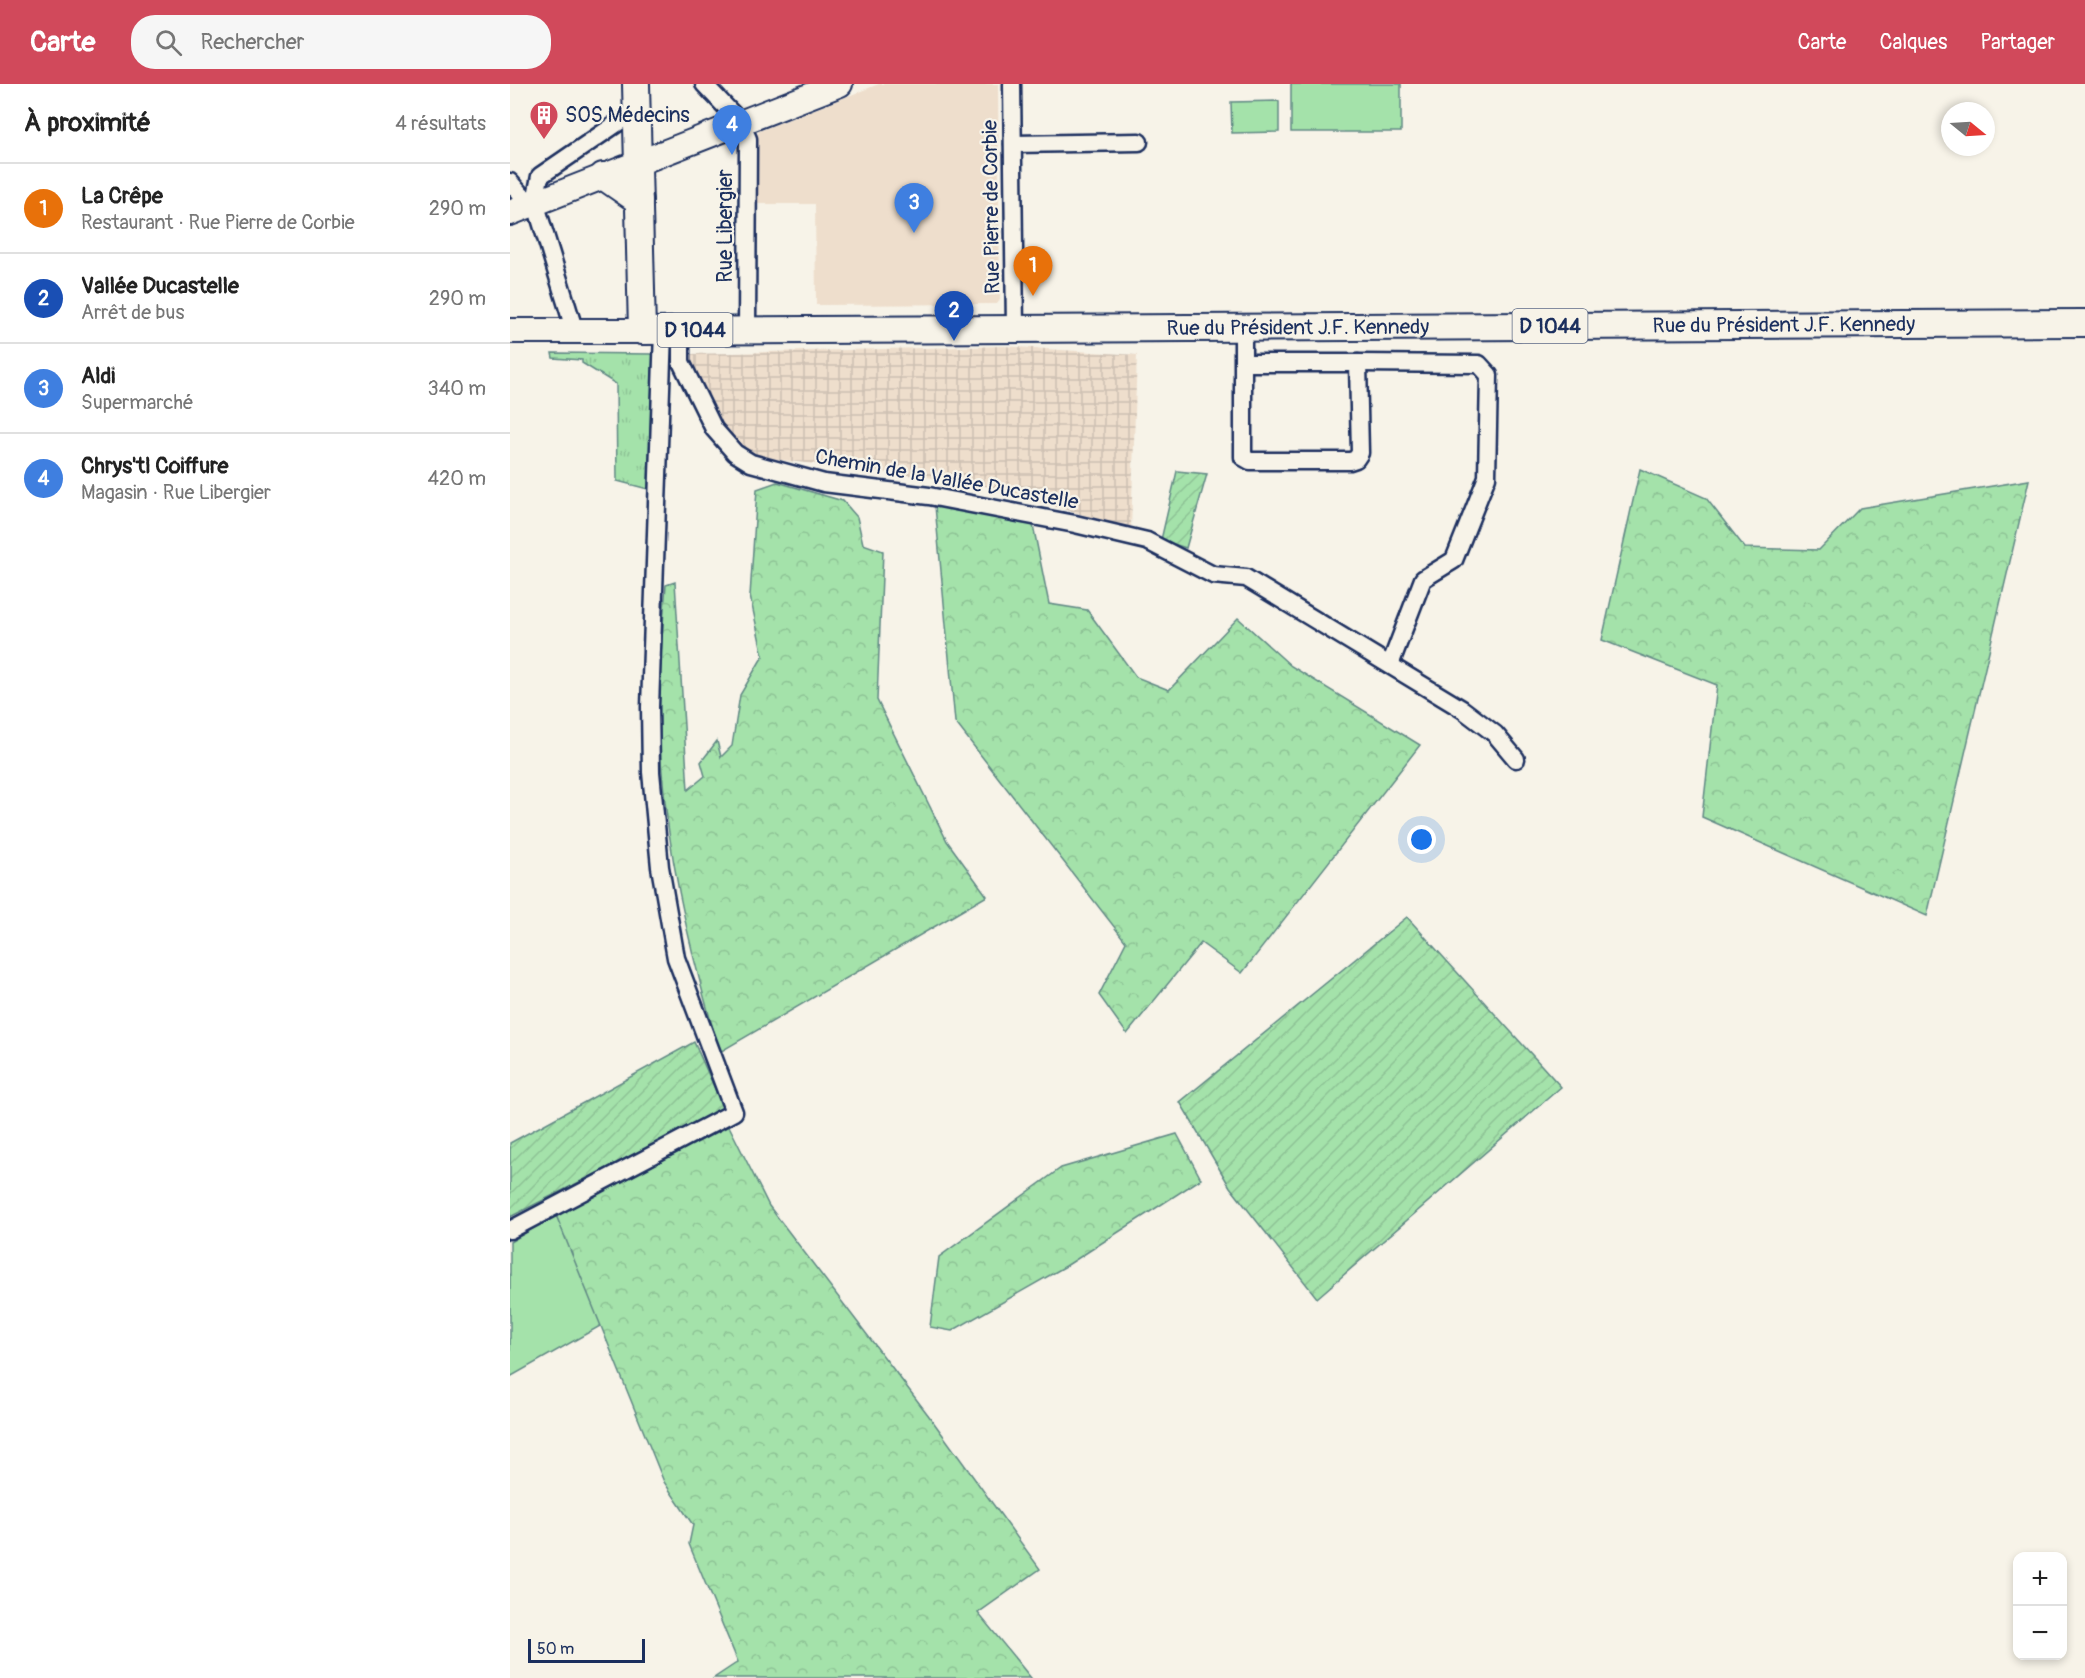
<!DOCTYPE html>
<html lang="fr">
<head>
<meta charset="utf-8">
<style>
  body { margin:0; font-family:Pangolin,sans-serif; background:#f6f6f6; color:#222 }
  .controls { position:absolute; right:18px; bottom:18px; display:grid; overflow:hidden; border-radius:12px; box-shadow:0 3px 9px #0003 }
  .controls button { width:54px; height:54px; display:grid; place-items:center; padding:0; border:0; border-bottom:2px solid #e0e0e0; background:#fff; color:#222; font:30px sans-serif }
  .compass { position:absolute; left:1431px; top:18px; width:54px; height:54px; border-radius:50%; background:#fff; box-shadow:0 3px 9px #0003; rotate:108deg }
  .scale { position:absolute; left:18px; bottom:15px; width:117px; box-sizing:border-box; padding-left:6px; border:3px solid #1b2f5e; border-top:0; font-size:16px; line-height:21px; white-space:nowrap; color:#1b2f5e; -webkit-text-stroke:4px #f7f3e8; paint-order:stroke }
  .you { position:absolute; left:912px; top:756px; width:21px; height:21px; margin:-15px; border:4px solid #fff; border-radius:50%; background:#1a73e8; box-shadow:0 0 0 9px #1a73e833 }
  .badge { display:grid; place-items:center; width:39px; height:39px; border-radius:50%; background:#d1495b; color:#fff; font-size:20px; font-weight:700 }
  .pin { position:absolute; translate:-50% -50px; filter:drop-shadow(0 2px 3px #0008) }
  .pin::after { content:''; position:absolute; top:32px; width:21px; height:18px; background:inherit; clip-path:polygon(0 0,100% 0,50% 100%) }
  .list { margin:0; padding:0; list-style:none }
  h2 { display:flex; justify-content:space-between; align-items:center; height:78px; margin:0; padding:0 24px; font-size:26px }
  h2 small { font-size:20px; font-weight:400; color:#767676 }
  .list li { display:grid; grid-template-columns:39px 1fr auto; gap:18px; align-items:center; box-sizing:border-box; height:90px; padding:0 24px; border-top:2px solid #e0e0e0 }
  .list b { display:block; font-size:22px; white-space:nowrap }
  .list p { margin:0; font-size:20px; white-space:nowrap; color:#767676 }
  .list em { font-size:20px; font-style:normal; color:#767676 }
  .icon { flex:none; width:33px; height:33px; fill:none; stroke:currentColor; stroke-width:2; stroke-linecap:round; stroke-linejoin:round }
  .map { position:relative; flex:none; width:1575px; height:1594px; overflow:hidden }
  header { display:flex; align-items:center; gap:36px; box-sizing:border-box; height:84px; padding:0 30px; background:#d1495b; color:#fff }
  header strong { font-size:28px }
  nav { display:flex; gap:33px; margin-inline-start:auto; font-size:21px }
  .search { width:420px; height:54px; background:#f6f6f6; display:flex; align-items:center; gap:15px; box-sizing:border-box; padding:0 21px; border-radius:24px; color:#767676; font-size:22px }
  main { display:flex }
  aside { flex:1; background:#fff }
  .map>svg:first-child { display:block }
  .built { fill:#eedecc }
  .industrial { fill:url(#industrial-grid) }
  .grass { fill:#a4e2aa; stroke:#608884; stroke-width:1.5 }
  .forest { fill:url(#forest-crowns); stroke:#608884; stroke-width:1.5 }
  .park { fill:url(#park-tufts); stroke:#608884; stroke-width:1.5 }
  .garden { fill:url(#garden-furrows); stroke:#608884; stroke-width:1.5 }
  .lines { fill:none; stroke-linecap:round; stroke-linejoin:round }
  .street-casing { stroke:#1b2f5e; stroke-width:21 }
  .secondary-casing { stroke:#1b2f5e; stroke-width:28 }
  .primary-casing { stroke:#1b2f5e; stroke-width:30 }
  .street { stroke:#f7f3e8; stroke-width:16 }
  .secondary { stroke:#f7f3e8; stroke-width:24 }
  .primary { stroke:#f7f3e8; stroke-width:26 }
  .labels { text-anchor:middle; stroke-width:4.5; stroke-linejoin:round; paint-order:stroke }
  .shield { fill:#f7f3e8; stroke:#5d6a87; stroke-width:1.5 }
  .shield-label { font-size:20px; font-weight:bold; fill:#1b2f5e }
  .poi-label { font-size:21px; fill:#1b2f5e; stroke:#f7f3e8; text-anchor:start }
  .street-label { font-size:21px; fill:#1b2f5e; stroke:#f7f3e8 }
</style>
</head>
<body>
<header>
<strong>Carte</strong>
<div class="search"><svg class="icon" aria-label="search" viewBox="0 0 24 24"><circle cx="10" cy="10" r="6"/><path d="M15 15l6 6"/></svg>Rechercher</div>
<nav><a>Carte</a><a>Calques</a><a>Partager</a></nav>
</header>
<main>
<aside>
<h2>À proximité<small>4 résultats</small></h2>
<ul class="list">
<li><span class="badge" style="background:#e8710a">1</span><div><b>La Crêpe</b><p>Restaurant · Rue Pierre de Corbie</p></div><em>290 m</em></li>
<li><span class="badge" style="background:#1a4fb4">2</span><div><b>Vallée Ducastelle</b><p>Arrêt de bus</p></div><em>290 m</em></li>
<li><span class="badge" style="background:#3f7fe0">3</span><div><b>Aldi</b><p>Supermarché</p></div><em>340 m</em></li>
<li><span class="badge" style="background:#3f7fe0">4</span><div><b>Chrys'tl Coiffure</b><p>Magasin · Rue Libergier</p></div><em>420 m</em></li>
</ul>
</aside>
<div class="map">
<svg width="1575" height="1594" viewBox="0 0 1575 1594">
  <defs>
    <pattern id="industrial-grid" width="8" height="8" patternUnits="userSpaceOnUse" patternTransform="scale(1.5)"><rect width="8" height="8" fill="#eedecc"/><path d="M0 4h8M4 0v8" fill="none" stroke="#ccbfb2"/></pattern>
    <pattern id="forest-crowns" width="20" height="18" patternUnits="userSpaceOnUse" patternTransform="scale(1.5)"><rect width="20" height="18" fill="#a4e2aa"/><path d="M2 6a3 3 0 1 1 6 0M12 15a3 3 0 1 1 6 0" fill="none" stroke="#8dc295"/></pattern>
    <pattern id="park-tufts" width="24" height="20" patternUnits="userSpaceOnUse" patternTransform="scale(1.5)"><rect width="24" height="20" fill="#a4e2aa"/><path d="M3 7l-1-3M5 7V3M7 7l1-3M15 17l-1-3M17 17v-4M19 17l1-3" fill="none" stroke="#8dc295"/></pattern>
    <pattern id="garden-furrows" width="10" height="10" patternUnits="userSpaceOnUse" patternTransform="scale(1.5)"><rect width="10" height="10" fill="#a4e2aa"/><path d="M-1 1l2-2M0 10L10 0M9 11l2-2" fill="none" stroke="#8dc295"/></pattern>
  </defs>
  <rect width="100%" height="100%" fill="#f7f3e8"/>
  <filter id="ink" filterUnits="userSpaceOnUse"><feTurbulence type="fractalNoise" baseFrequency=".0167" numOctaves="2"/><feDisplacementMap in="SourceGraphic" scale="12" xChannelSelector="R" yChannelSelector="G"/><feConvolveMatrix kernelMatrix="1 2 1 2 8 2 1 2 1" color-interpolation-filters="sRGB"/></filter>
  <g filter="url(#ink)">
    <polygon class="built" points="369,0 488,0 490,216 487,220 306,221 305,120 246,120 246,53 249,47"/>
    <polygon class="industrial" points="493,262 627,271 621,445 465,399 237,372 208,362 163,278 181,270"/>
    <g class="grass">
      <rect x="781" y="0" width="110" height="48"/>
      <polygon points="769,17 769,48 722,49 721,18"/>
      <polygon points="46,1131 99,1237 0,1293 0,1158"/>
    </g>
    <g class="forest">
      <polygon points="1130,385 1196,414 1235,464 1309,466 1350,424 1519,396 1417,832 1192,733 1207,601 1092,556"/>
      <path d="M267 398 333 417 347 433 353 460 373 467 367 616 437 757 477 812 210 968C182 877 160 783 152 688 146 625 151 563 156 501L165 498 178 706 195 692 191 678 207 657 211 673 222 662 230 611 253 572 240 512 247 405Z"/>
      <polygon points="425,422 523,441 539,520 577,526 626,593 659,606 728,534 781,582 910,661 732,889 691,859 617,950 589,911 616,858 445,638"/>
      <polygon points="219,1042 259,1122 419,1332 530,1485 468,1529 521,1594 204,1594 228,1578 179,1460 183,1441 154,1398 46,1131"/>
      <polygon points="667,1050 691,1095 556,1182 442,1247 420,1243 429,1173 551,1084"/>
    </g>
    <polygon class="park" points="42,269 143,270 138,405 107,397 106,300 72,279 72,276 43,274"/>
    <g class="garden">
      <polygon points="667,387 697,390 676,464 651,456"/>
      <polygon points="897,833 1051,1003 807,1214 720,1103 670,1018"/>
      <polygon points="184,958 214,1025 0,1133 0,1059"/>
    </g>
    <g class="lines">
      <g class="street-casing">
        <g id="street">
          <polyline points="194,0 231,39 238,55 237,248"/>
          <polyline points="502,0 505,245"/>
          <polyline points="503,60 629,58"/>
          <polyline points="0,98 12,112 25,118"/>
          <polyline points="733,244 733,373 740,377 840,377 846,375 850,369 848,279 733,279"/>
          <polyline points="171,246 171,278 204,345 225,369 241,379 314,399 419,412 565,440 637,457 703,491 736,494 952,625 985,650 1006,675"/>
          <polyline points="65,248 25,118 30,92 109,38"/>
          <polyline points="848,279 969,280 979,291 977,393 944,476 913,495 880,581"/>
          <polyline points="0,1146 224,1028 166,874 150,783 141,688 140,623 153,247"/>
        </g>
      </g>
      <g class="secondary-casing">
        <g id="secondary">
          <polyline points="0,129 330,0"/>
          <polyline points="0,247 132,247"/>
        </g>
      </g>
      <g class="primary-casing">
        <g id="primary">
          <path id="s1" d="M126 0 132 247 1575 239"/>
          <polyline points="93,92 129,117"/>
        </g>
      </g>
      <use href="#street" class="street"/>
      <use href="#secondary" class="secondary"/>
      <use href="#primary" class="primary"/>
    </g>
  </g>
  <defs>
    <g id="building-pin" transform="scale(1.5)"><path d="M0 17L-7.5 6A9.5 9.5 0 1 1 7.5 6Z" fill="#d1495b" stroke="#f7f3e8"/><path d="M-4-6H4V6H1V3H-1V6H-4ZM-2.5-4.3h1.7v1.8h-1.7ZM.8-4.3h1.7v1.8H.8ZM-2.5-1h1.7V.8h-1.7ZM.8-1h1.7V.8H.8Z" fill="#fff"/></g>
  </defs>
  <g fill-rule="evenodd">
    <use href="#building-pin" x="34" y="31"/>
  </g>
  <g class="labels">
    <g class="shield">
      <rect x="1002.5" y="225" width="75" height="34" rx="4.5"/>
      <rect x="147.5" y="229" width="75" height="34" rx="4.5"/>
    </g>
    <g class="shield-label">
      <text x="1040" y="249">D 1044</text>
      <text x="185" y="253">D 1044</text>
    </g>
    <g class="poi-label">
      <text x="55" y="38">SOS Médecins</text>
    </g>
    <g class="street-label">
      <text transform="translate(481 123) rotate(-91)" y="7">Rue Pierre de Corbie</text>
      <text transform="translate(215 142) rotate(-90)" y="7">Rue Libergier</text>
      <text dy="7" stroke="none"><textPath href="#s1" startOffset="1389">Rue du Président J.F. Kennedy</textPath></text>
      <text dy="7" stroke="none"><textPath href="#s1" startOffset="903">Rue du Président J.F. Kennedy</textPath></text>
      <text transform="translate(437 395) rotate(10)" y="7">Chemin de la Vallée Ducastelle</text>
    </g>
  </g>
</svg>
<div class="controls">
<button>+</button>
<button>−</button>
</div>
<svg class="compass" viewBox="-18 -18 36 36"><path d="M0-13l5 13h-10z" fill="#e53935"/><path d="M0 13l5-13h-10z" fill="#767676"/></svg>
<div class="scale">50 m</div>
<div class="you"></div>
<div class="pin badge" style="left:523px;top:212px;background:#e8710a">1</div>
<div class="pin badge" style="left:444px;top:257px;background:#1a4fb4">2</div>
<div class="pin badge" style="left:404px;top:149px;background:#3f7fe0">3</div>
<div class="pin badge" style="left:222px;top:71px;background:#3f7fe0">4</div>
</div>
</main>
</body>
</html>
